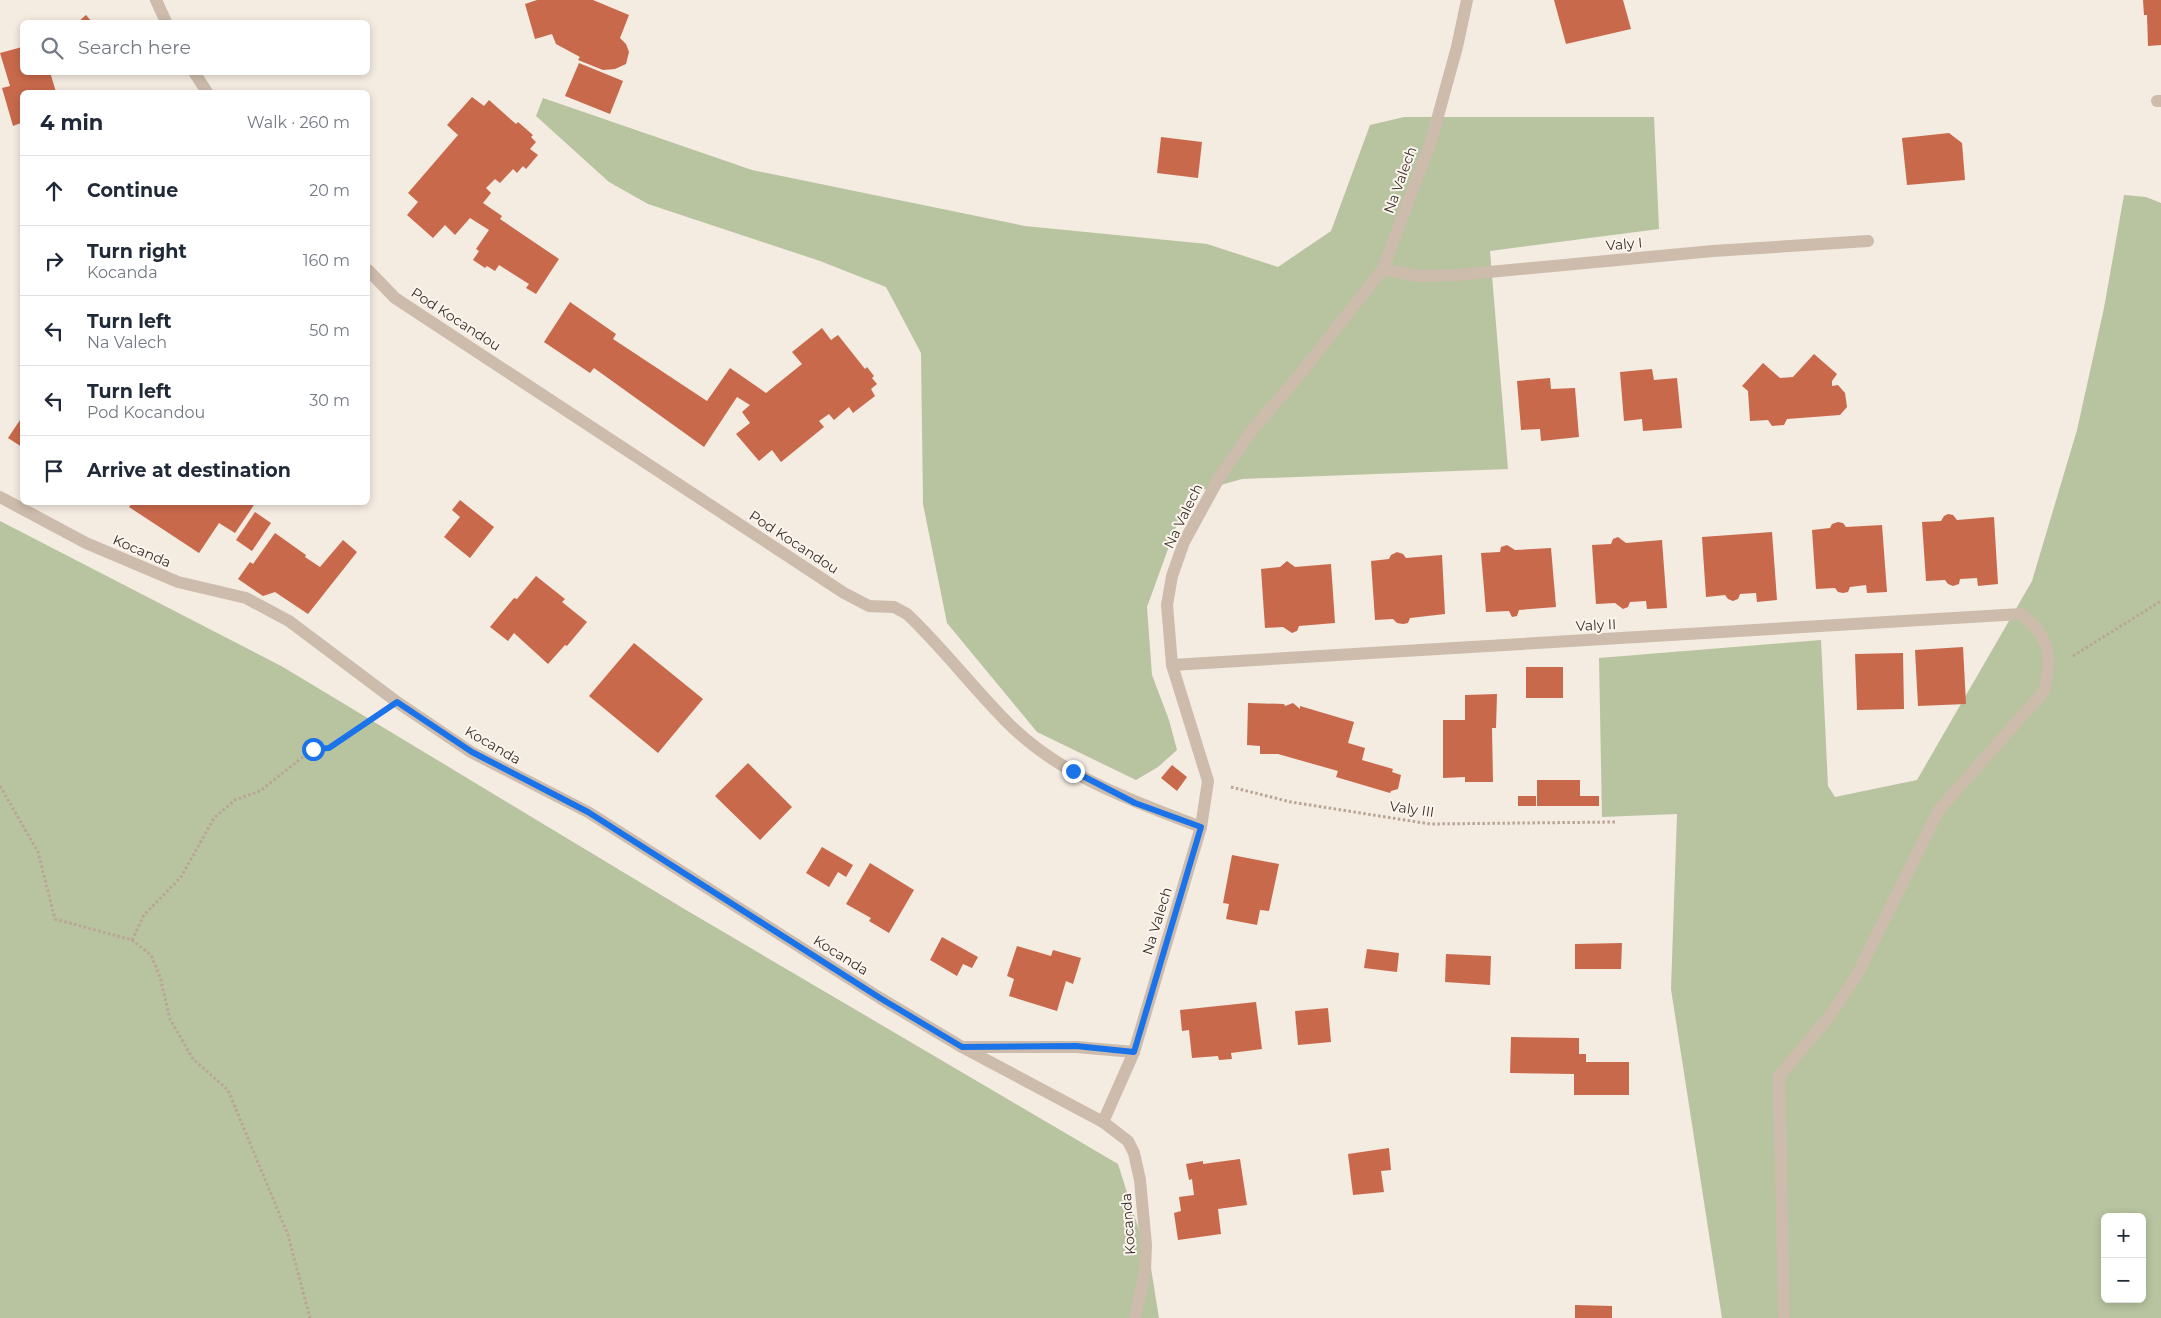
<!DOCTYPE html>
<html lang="en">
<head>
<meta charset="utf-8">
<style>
  body { margin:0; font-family:Montserrat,sans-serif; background:#f2f2f3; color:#1f2937 }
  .controls { position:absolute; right:15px; bottom:15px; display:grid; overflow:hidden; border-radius:8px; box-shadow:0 2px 8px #0003 }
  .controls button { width:45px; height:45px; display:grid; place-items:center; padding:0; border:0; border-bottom:1px solid #e0e1e3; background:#fff; color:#1f2937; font:25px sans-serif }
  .stop { position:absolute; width:15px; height:15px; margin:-11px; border:4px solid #1a73e8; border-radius:50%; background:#fff }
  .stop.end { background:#1a73e8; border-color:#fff; box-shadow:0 1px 5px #0008 }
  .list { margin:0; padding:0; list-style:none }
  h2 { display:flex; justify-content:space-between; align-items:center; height:65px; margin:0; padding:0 20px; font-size:21px }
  h2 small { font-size:16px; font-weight:400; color:#747a83 }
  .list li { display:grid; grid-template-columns:32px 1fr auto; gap:15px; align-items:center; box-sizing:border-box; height:70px; padding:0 20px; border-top:1px solid #e0e1e3 }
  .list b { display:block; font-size:19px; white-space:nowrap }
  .list p { margin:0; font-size:16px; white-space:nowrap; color:#747a83 }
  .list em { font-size:16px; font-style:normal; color:#747a83 }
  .icon { flex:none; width:28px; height:28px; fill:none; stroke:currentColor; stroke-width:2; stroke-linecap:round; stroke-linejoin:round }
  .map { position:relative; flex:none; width:2161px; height:1318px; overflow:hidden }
  .search { position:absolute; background:#fff; box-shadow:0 2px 8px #0003; left:20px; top:20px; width:350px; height:55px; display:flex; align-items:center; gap:12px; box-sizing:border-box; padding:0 18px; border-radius:8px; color:#747a83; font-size:19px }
  .panel { position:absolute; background:#fff; box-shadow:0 2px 8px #0003; left:20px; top:90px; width:350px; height:415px; border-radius:8px }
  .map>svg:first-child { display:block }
  .green { fill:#b8c4a0; fill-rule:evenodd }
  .building { fill:#c8694b }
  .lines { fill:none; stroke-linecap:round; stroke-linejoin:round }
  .path { stroke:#b9a596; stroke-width:3; stroke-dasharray:2.5 2.5; stroke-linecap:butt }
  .service { stroke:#cdbbac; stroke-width:12 }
  .minor { stroke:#cdbbac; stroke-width:12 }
  .route { stroke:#1a73e8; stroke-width:6 }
  .labels { text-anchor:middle; stroke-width:4; stroke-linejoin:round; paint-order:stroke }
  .street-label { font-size:14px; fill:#3b302b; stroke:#fbf5ee }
</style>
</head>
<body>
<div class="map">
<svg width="2161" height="1318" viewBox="0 0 2161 1318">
  <rect width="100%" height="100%" fill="#f4ebe1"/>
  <g class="green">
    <polygon points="543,98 752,170 1025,226 1207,244 1278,267 1331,231 1370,125 1404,117 1654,117 1659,229 1490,251 1508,469 1242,479 1188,494 1147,607 1152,675 1169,720 1177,750 1158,767 1136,780 1037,732 947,623 923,504 921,353 886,287 820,261 648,204 609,182 536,116"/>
    <path d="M2124 195 2146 197 2161 203V1318H1722L1671 989 1677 814 1602 817 1599 658 1821 640 1828 786 1835 797 1917 780 2032 581 2077 430 2104 308ZM2105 1217H2142V1299H2105Z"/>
    <polygon points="0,521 283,667 686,910 1118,1164 1151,1268 1159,1318 0,1318"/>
  </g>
  <g class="building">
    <polygon points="537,0 593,0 629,15 620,38 626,44 629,52 626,64 615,69 603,70 578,60 580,57 556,44 552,34 535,39 525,4"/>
    <polygon points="1554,0 1623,0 1631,29 1566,44"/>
    <polygon points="2143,0 2161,0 2161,45 2148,46 2147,15 2144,15"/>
    <polygon points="86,15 92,22 78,22"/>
    <polygon points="22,47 22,72 50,72 56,92 22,92 22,127 21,123 13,126 2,88 10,86 0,53"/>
    <polygon points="579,63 623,81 610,114 565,96"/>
    <polygon points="472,97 484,106 489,100 516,124 518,122 533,135 531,137 536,142 530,149 538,155 526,169 523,166 517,173 513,169 500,183 495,179 486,188 491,193 483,203 502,216 500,219 559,259 536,294 526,288 529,284 499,265 495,271 487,266 485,268 473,260 479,251 476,249 489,230 470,218 455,235 445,225 433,238 407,215 418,202 408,193 458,135 447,125"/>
    <polygon points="1949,133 1962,143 1965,180 1907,185 1902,138"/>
    <polygon points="1161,137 1202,142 1198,178 1157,173"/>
    <polygon points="570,302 616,334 613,339 707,401 730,368 766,393 802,364 792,352 822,328 831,340 838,335 865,369 867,367 874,376 872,378 877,384 871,389 875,396 853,413 849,407 834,420 829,414 819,421 824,427 781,462 772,450 759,461 736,434 750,423 742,412 750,405 737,397 704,447 594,368 590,373 544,342"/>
    <polygon points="1814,354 1837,374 1832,381 1832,386 1838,385 1845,393 1847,407 1840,415 1787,419 1784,425 1772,426 1768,420 1750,421 1748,391 1742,386 1763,363 1780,378 1793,377"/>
    <polygon points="1652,369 1654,380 1677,378 1682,428 1643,431 1642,419 1624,421 1620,372"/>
    <polygon points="1550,378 1551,389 1575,388 1579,437 1541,441 1540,429 1521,430 1517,381"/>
    <polygon points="22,417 22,447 8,438"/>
    <polygon points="460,500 494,527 470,558 444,537 460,517 452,510"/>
    <polygon points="133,502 256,502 235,533 219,523 199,553 129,507"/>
    <polygon points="255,512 271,523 252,551 236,540"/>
    <polygon points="1948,514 1953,515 1957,520 1994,517 1998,584 1978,586 1977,578 1960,579 1959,584 1953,586 1948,584 1945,580 1926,581 1922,522 1941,521 1944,516"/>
    <polygon points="1838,522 1843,523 1846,527 1882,525 1887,592 1867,593 1866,585 1850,587 1848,592 1843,593 1838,592 1835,588 1816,589 1812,530 1830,528 1832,524"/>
    <polygon points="1772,532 1777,600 1757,602 1756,593 1740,594 1738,599 1733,601 1728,599 1725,595 1706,597 1702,537"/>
    <polygon points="275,533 306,555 305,557 320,567 343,540 357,552 308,614 275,592 263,596 238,579 250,562 253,564"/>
    <polygon points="1618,537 1626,543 1662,540 1667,608 1647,609 1646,601 1630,602 1628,607 1623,609 1615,603 1596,604 1592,545 1611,544 1613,539"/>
    <polygon points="1507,545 1515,550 1551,548 1556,607 1519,610 1517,616 1512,617 1509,611 1486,612 1481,553 1500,552 1501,547"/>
    <polygon points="1397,552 1403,554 1406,558 1442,555 1445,614 1410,618 1408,623 1403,624 1397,623 1393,619 1375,620 1371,561 1389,559 1391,555"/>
    <polygon points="1287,561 1295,567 1331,564 1335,623 1299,626 1297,631 1292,633 1283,627 1265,628 1261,569 1280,567"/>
    <polygon points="536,576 565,599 562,602 587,622 567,646 565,645 548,664 514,633 508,641 490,627 514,598 517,599"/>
    <polygon points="634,643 703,699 658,753 589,696"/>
    <polygon points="1963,647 1966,704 1918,706 1915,650"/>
    <polygon points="1903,653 1904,709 1857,710 1855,654"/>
    <rect x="1526" y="667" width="37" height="31"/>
    <polygon points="1497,694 1496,728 1492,728 1493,782 1465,782 1465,777 1443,778 1443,720 1465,720 1465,695"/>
    <polygon points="1248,703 1284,704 1285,706 1293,703 1300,709 1300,706 1354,722 1348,743 1365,748 1362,760 1393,769 1392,772 1401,775 1398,789 1391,791 1390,793 1336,777 1338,771 1278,754 1260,754 1260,746 1247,745"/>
    <polygon points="748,763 792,807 760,840 715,796"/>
    <polygon points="1172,765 1187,777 1177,791 1161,778"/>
    <polygon points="1537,780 1580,780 1580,796 1599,796 1599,806 1537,806"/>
    <rect x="1518" y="796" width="18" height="10"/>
    <polygon points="822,847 853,865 846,877 838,872 829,887 806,873"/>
    <polygon points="1232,855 1279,864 1269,911 1260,910 1257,925 1226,919 1229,904 1223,903"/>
    <polygon points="870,863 914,890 889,933 869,921 871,918 846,904"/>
    <polygon points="942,937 978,957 972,968 963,964 957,976 930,960"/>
    <polygon points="1622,943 1621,969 1575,969 1575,944"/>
    <polygon points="1017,946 1051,956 1053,950 1081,958 1073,984 1066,981 1057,1011 1009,996 1014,979 1007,976"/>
    <polygon points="1367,949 1399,953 1397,972 1364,968"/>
    <polygon points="1446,954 1491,956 1490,985 1445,982"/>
    <polygon points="1256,1002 1262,1049 1231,1053 1232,1059 1219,1060 1218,1056 1192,1058 1189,1030 1182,1031 1180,1010"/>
    <polygon points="1328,1008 1331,1042 1298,1045 1295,1011"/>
    <polygon points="1511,1037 1579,1038 1579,1054 1586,1054 1586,1062 1629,1062 1629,1095 1574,1095 1574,1074 1510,1073"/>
    <polygon points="1389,1148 1391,1170 1381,1171 1384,1192 1353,1195 1348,1154"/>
    <polygon points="1240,1159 1247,1205 1218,1209 1221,1234 1178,1240 1174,1213 1181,1211 1179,1197 1194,1195 1192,1179 1189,1180 1186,1164 1203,1161 1203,1164"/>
    <polygon points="1575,1305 1612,1306 1612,1318 1575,1318"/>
  </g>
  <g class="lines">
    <g class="path">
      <polyline points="2073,656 2161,601"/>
      <polyline points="0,786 38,852 55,919 132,940 151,955 160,977 170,1019 193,1059 228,1090 288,1235 310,1318"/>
      <polyline points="1231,787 1291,802 1430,824 1616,822"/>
      <polyline points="132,940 144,915 181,877 214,818 235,800 260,791 313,749 329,748 376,716"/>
    </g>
    <path class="service" d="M1784 1318 1779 1076 1829 1017 1857 975 1938 811 2044 691C2053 657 2050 637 2021 614"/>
    <g class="minor">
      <polyline points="156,0 166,22"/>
      <polyline points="194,72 207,92"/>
      <polyline points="2157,101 2161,101"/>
      <polyline points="1383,269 1418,276 1457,275 1713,251 1868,241"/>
      <path d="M368 270 395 298 844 593 869 606 894 607 907 614C943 648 973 688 1008 723 1059 775 1134 802 1201 827"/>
      <polyline points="0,497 86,543 178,582 246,598 289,621 397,702 471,752 588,812 880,998 962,1047 1103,1122 1128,1141 1134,1153 1140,1180 1146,1245 1145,1270 1135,1318"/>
      <polyline points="1172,665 2021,614"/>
      <polyline points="965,1047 1076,1047 1134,1052"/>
      <polyline points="1103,1122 1134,1052 1201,827 1208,781 1172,665 1167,605 1172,576 1184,542 1219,478 1252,430 1292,384 1383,269 1432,138 1457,47 1467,0"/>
    </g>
  </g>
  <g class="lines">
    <polyline class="route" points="313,749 329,748 397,702 472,752 588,812 880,998 962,1047 1076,1046 1134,1052 1201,827 1135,803 1073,771"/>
  </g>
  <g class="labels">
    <g class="street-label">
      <text transform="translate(1400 180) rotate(-70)" y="5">Na Valech</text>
      <text transform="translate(1624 244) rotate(-5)" y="5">Valy I</text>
      <text transform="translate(456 319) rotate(33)" y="5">Pod Kocandou</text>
      <text transform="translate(1183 516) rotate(-64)" y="5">Na Valech</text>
      <text transform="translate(794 542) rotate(33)" y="5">Pod Kocandou</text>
      <text transform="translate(142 551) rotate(23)" y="5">Kocanda</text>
      <text transform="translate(1596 625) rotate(-3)" y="5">Valy II</text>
      <text transform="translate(493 745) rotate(30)" y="5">Kocanda</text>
      <text transform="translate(1412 809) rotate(8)" y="5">Valy III</text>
      <text transform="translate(1157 921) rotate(-73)" y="5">Na Valech</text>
      <text transform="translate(841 955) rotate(32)" y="5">Kocanda</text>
      <text transform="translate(1128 1224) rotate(-94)" y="5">Kocanda</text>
    </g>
  </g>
</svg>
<div class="controls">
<button>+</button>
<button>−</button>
</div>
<div class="stop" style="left:313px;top:749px"></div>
<div class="stop end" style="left:1073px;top:771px"></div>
<div class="search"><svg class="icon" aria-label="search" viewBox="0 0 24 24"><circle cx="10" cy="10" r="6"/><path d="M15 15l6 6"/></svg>Search here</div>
<section class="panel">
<h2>4 min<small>Walk · 260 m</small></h2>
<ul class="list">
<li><svg class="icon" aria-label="ahead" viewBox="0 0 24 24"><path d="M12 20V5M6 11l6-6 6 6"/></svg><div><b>Continue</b></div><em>20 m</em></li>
<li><svg class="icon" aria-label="right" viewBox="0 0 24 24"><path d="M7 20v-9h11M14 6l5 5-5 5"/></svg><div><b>Turn right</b><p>Kocanda</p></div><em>160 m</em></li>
<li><svg class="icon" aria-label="left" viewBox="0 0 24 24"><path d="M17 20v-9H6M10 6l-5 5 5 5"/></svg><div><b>Turn left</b><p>Na Valech</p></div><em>50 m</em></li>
<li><svg class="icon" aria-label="left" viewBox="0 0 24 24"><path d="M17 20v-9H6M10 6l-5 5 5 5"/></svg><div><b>Turn left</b><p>Pod Kocandou</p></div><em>30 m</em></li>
<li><svg class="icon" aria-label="arrive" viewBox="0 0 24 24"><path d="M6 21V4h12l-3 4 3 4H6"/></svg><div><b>Arrive at destination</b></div></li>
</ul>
</section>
</div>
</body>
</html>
